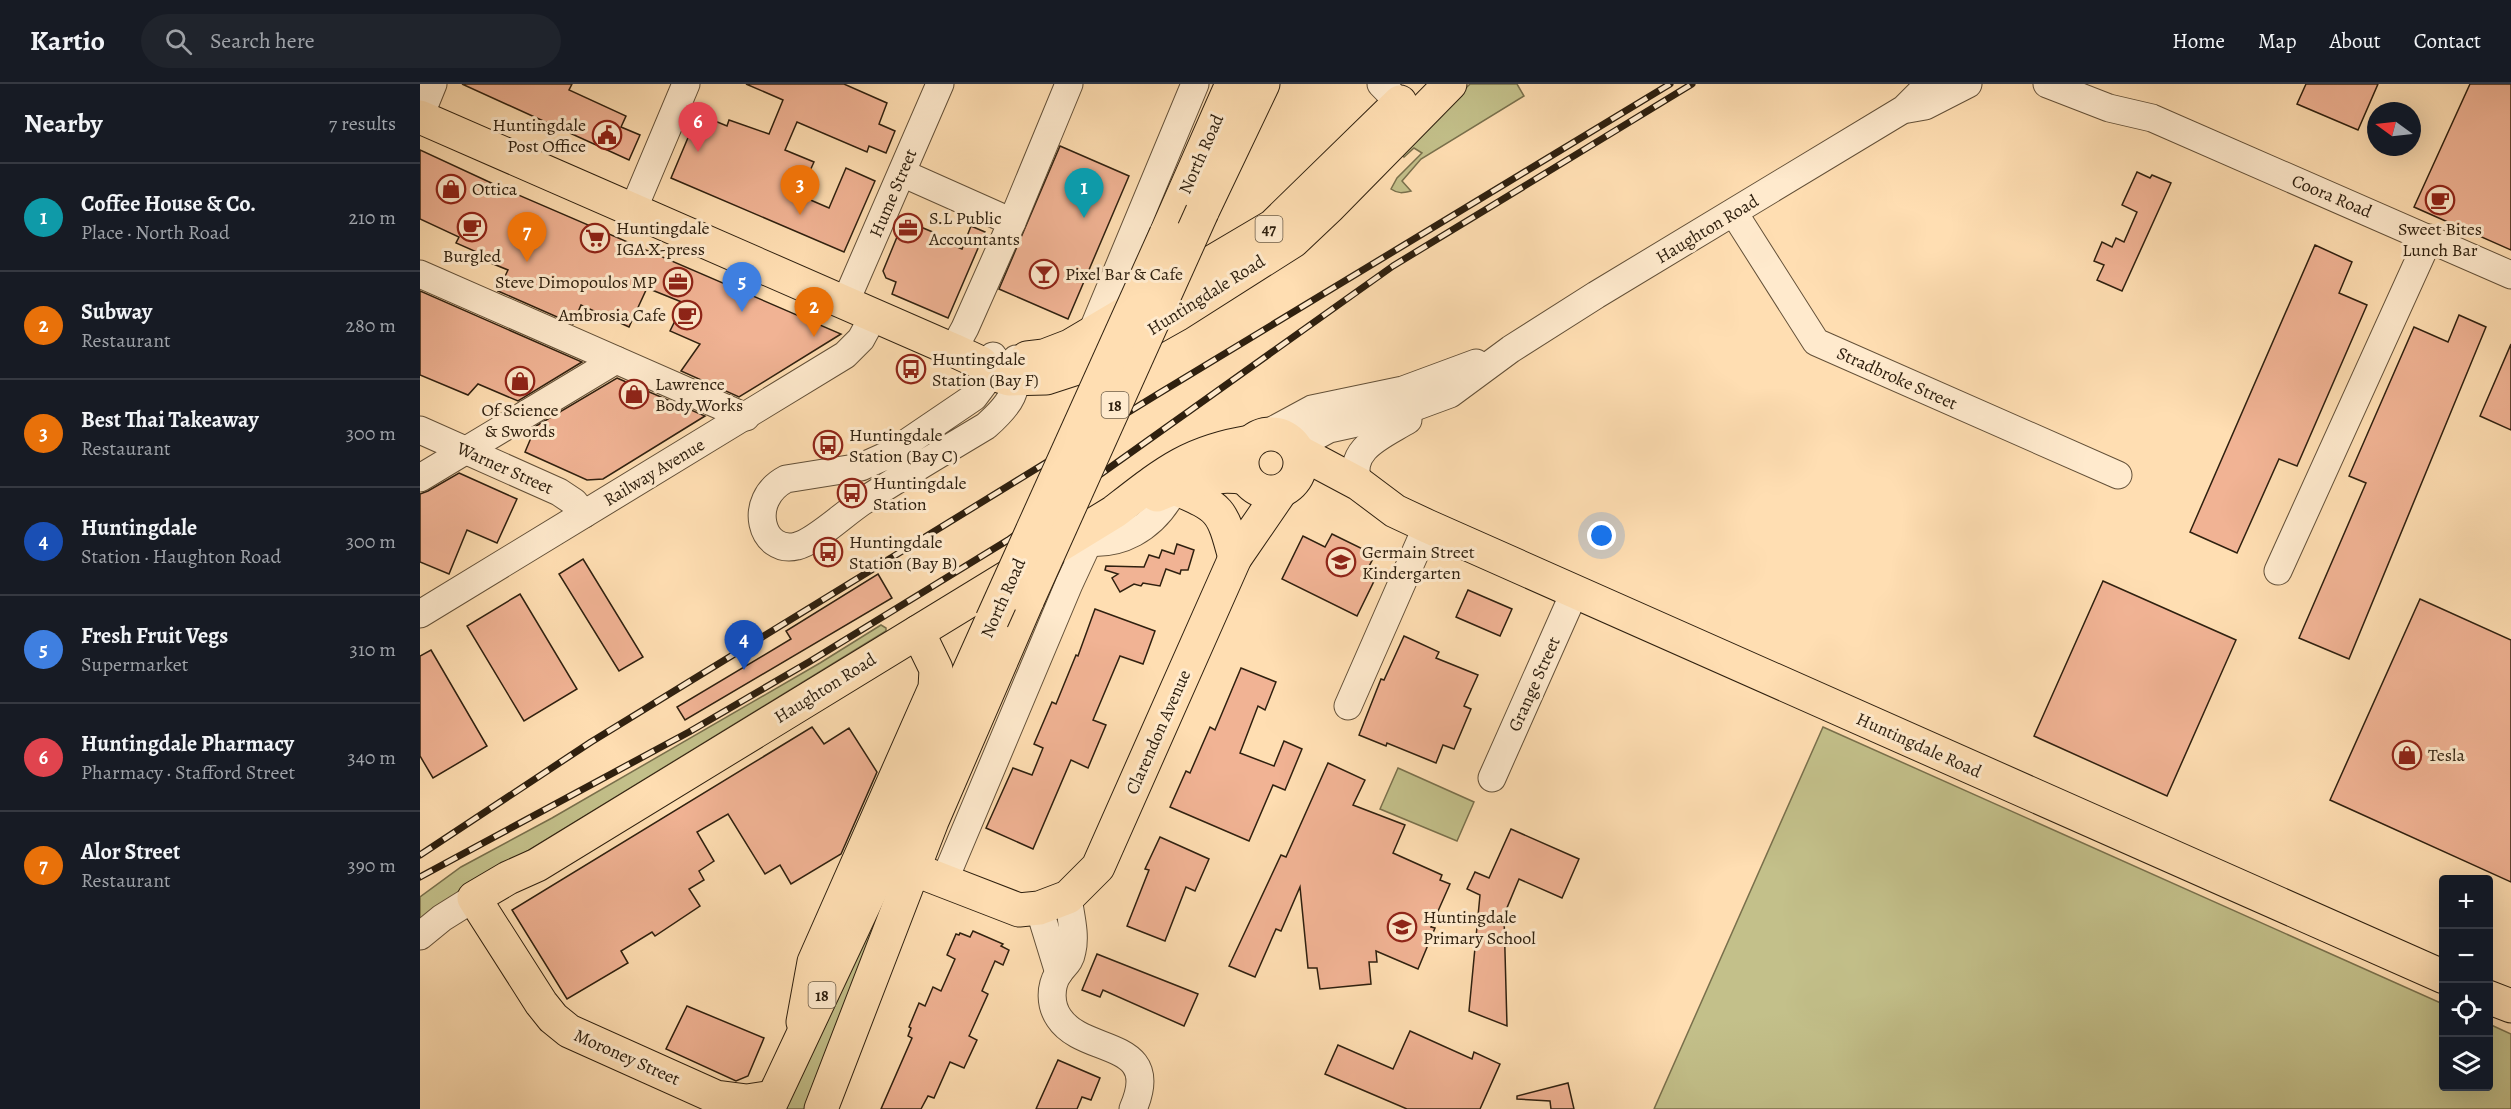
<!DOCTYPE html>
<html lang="en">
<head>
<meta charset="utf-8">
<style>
  body { margin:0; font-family:Alegreya,serif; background:#20242c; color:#f1f3f6 }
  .controls { position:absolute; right:18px; bottom:18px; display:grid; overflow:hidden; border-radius:6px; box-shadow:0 6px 24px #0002 }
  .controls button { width:54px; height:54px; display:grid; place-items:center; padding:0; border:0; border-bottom:2px solid #363941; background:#171b24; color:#f1f3f6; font:30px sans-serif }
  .compass { position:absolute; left:1947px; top:18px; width:54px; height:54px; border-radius:50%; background:#171b24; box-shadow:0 6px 24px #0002; rotate:285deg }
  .you { position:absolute; left:1182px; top:452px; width:21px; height:21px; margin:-15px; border:4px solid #fff; border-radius:50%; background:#1a73e8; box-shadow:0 0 0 9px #1a73e833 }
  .badge { display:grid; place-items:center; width:39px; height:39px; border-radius:50%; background:#0f766e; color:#fff; font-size:20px; font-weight:700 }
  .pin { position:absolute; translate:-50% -50px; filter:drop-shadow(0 2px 3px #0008) }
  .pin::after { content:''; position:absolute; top:32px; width:21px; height:18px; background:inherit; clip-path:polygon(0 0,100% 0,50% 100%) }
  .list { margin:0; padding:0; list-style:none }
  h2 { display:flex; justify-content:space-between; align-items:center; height:78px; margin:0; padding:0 24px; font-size:26px }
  h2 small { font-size:20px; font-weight:400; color:#9ea1a6 }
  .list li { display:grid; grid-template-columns:39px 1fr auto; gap:18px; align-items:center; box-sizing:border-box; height:108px; padding:0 24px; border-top:2px solid #363941 }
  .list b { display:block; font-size:22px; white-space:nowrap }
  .list p { margin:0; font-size:20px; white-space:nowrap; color:#9ea1a6 }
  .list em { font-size:20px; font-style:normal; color:#9ea1a6 }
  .icon { flex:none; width:33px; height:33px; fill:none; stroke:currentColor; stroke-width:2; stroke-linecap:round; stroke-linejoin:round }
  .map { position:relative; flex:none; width:2091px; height:1025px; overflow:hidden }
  header { display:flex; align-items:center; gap:36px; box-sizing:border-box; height:84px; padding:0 30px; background:#171b24; border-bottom:2px solid #363941 }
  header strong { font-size:28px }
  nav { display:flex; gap:33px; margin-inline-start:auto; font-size:21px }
  .search { width:420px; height:54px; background:#20242c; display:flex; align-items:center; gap:15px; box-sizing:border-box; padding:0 21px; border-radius:33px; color:#9ea1a6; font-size:22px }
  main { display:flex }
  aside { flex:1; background:#171b24 }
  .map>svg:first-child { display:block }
  .green { fill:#c3c08a; stroke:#79704c; stroke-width:1.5 }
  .building { fill:#f1b394; stroke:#2f200f; stroke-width:1.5 }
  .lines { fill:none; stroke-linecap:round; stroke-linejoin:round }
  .minor-casing { stroke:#635038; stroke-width:29 }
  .major-casing { stroke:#2f200f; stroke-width:35 }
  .highway-casing { stroke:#2f200f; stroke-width:35 }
  .minor { stroke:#ffeacd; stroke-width:27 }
  .major { stroke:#ffdeb2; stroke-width:33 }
  .highway { stroke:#ffdeb2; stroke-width:33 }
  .rail-casing { stroke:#2f200f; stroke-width:7 }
  .rail { stroke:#ffeacd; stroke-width:4.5; stroke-dasharray:14; stroke-linecap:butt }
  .highway-bridge-casing { stroke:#2f200f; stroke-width:35; stroke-linecap:butt }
  .highway-bridge { stroke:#ffdeb2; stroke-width:33 }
  .labels { text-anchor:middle; stroke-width:6; stroke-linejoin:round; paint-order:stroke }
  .shield { fill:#ffeacd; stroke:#6d5d48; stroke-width:1.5 }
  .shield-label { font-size:16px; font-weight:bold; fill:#2f200f }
  .poi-label { font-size:18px; fill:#2f200f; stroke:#ffeacd; text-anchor:start }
  .street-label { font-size:18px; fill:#2f200f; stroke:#ffeacd }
</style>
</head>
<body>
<header>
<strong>Kartio</strong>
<div class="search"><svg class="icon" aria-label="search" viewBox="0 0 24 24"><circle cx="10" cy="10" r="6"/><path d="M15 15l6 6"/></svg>Search here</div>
<nav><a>Home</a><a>Map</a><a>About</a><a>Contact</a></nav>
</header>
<main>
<aside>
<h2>Nearby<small>7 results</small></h2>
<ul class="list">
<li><span class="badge" style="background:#0f9aa8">1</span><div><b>Coffee House &amp; Co.</b><p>Place · North Road</p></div><em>210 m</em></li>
<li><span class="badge" style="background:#e8710a">2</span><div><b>Subway</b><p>Restaurant</p></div><em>280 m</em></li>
<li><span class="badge" style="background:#e8710a">3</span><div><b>Best Thai Takeaway</b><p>Restaurant</p></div><em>300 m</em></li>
<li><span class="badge" style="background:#1a4fb4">4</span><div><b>Huntingdale</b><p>Station · Haughton Road</p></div><em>300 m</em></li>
<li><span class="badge" style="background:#3f7fe0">5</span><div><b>Fresh Fruit Vegs</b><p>Supermarket</p></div><em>310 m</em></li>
<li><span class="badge" style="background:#e0444e">6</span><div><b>Huntingdale Pharmacy</b><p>Pharmacy · Stafford Street</p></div><em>340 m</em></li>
<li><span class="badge" style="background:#e8710a">7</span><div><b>Alor Street</b><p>Restaurant</p></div><em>390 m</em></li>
</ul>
</aside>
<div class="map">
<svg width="2091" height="1025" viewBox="0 0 2091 1025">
  <rect width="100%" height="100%" fill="#ffdeb2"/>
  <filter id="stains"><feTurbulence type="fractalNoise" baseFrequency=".00333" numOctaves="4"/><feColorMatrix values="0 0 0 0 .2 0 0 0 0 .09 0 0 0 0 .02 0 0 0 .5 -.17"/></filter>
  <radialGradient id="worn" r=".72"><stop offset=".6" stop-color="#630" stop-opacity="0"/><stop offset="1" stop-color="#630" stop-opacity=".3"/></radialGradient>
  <g class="green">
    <path d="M1050 0H1097L1104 12 1001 75 982 97 991 107C983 109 978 110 971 105L977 94 1002 69 994 64 984 73 981 68Z"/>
    <polygon points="461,541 466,544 466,547 88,779 0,840 0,813 41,783 132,734 400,579"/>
    <polygon points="1403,643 2023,920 2024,1002 2068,1002 2069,940 2091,950 2091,1025 1234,1025"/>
    <polygon points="978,684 1054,718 1037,757 960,725"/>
    <polygon points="457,816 466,820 386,1025 364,1025"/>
  </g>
  <g class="building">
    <polygon points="42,0 152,0 149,6 206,32 201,43 220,51 209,76"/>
    <polygon points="326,0 424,0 467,19 459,40 475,47 466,69 449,62 447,68 377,38 365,66 394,78 379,111 409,124 426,84 455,97 424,168 251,94 278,30 307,42 309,36 349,50 363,16"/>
    <polygon points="1886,0 1958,0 1938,46 1877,20"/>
    <polygon points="2050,0 2091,0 2091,166 1994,123"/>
    <polygon points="640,62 709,92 648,235 579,205"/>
    <polygon points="0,66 80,103 421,250 319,313 261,287 280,260 250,247 264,219 227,204 209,243 161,221 153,240 78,207 88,186 66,177 68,173 36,159 39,153 0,135"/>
    <polygon points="1717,88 1730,94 1732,91 1751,99 1702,207 1677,196 1684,181 1674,177 1682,158 1692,163 1696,154 1704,158 1717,128 1702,121"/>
    <polygon points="484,136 515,149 513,153 542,165 551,142 565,148 528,234 472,210 476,198 466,194 463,187"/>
    <polygon points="1895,161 1932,178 1919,209 1947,221 1877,382 1859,375 1817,469 1770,448"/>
    <polygon points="0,207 162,278 98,317 58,300 48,311 0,291"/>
    <polygon points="2039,231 2066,243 1929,575 1879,554 1946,399 1929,392 1994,243 2028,258"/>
    <polygon points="2091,260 2091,346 2060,332"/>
    <polygon points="197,294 285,332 183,395 167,396 105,368 116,342"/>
    <polygon points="39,389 97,415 77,459 47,446 29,490 0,478 0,410 8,407"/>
    <polygon points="912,450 955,471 947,486 957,491 937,532 862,495 883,452 905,463"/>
    <polygon points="757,460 774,466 768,486 761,486 760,490 746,485 740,502 723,499 721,502 714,500 700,508 692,494 698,490 685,486 686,482 724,483 729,471 739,474 742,466 754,470"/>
    <polygon points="163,475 223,573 199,587 139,490"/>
    <polygon points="458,490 472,514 265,636 257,623 371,555 366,547"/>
    <polygon points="1683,497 1816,556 1747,712 1614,652"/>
    <polygon points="1048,506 1092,525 1080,552 1036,533"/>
    <polygon points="100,510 157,605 104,637 47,542"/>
    <polygon points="2000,515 2091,556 2091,798 1910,716"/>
    <polygon points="675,525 735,547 723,580 700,572 673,636 686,641 668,684 651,676 613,765 566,744 593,684 612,691 623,664 614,660 632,618 636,620 656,571 658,572"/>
    <polygon points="984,552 1019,568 1016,574 1058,591 1044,622 1051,625 1034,665 1023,661 1016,679 967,659 966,662 939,651 961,595 964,596"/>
    <polygon points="11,566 67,662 13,694 0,672 0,572"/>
    <polygon points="821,584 856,598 845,626 838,622 820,669 854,682 864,657 882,665 865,706 853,701 829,757 750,723 766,687 770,689 790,643 795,646"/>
    <polygon points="392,643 404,660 429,644 457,688 421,770 371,800 360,781 345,790 308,730 277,748 294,777 279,787 284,796 269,805 280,822 235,852 232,848 201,867 208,879 147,915 92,826"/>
    <polygon points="908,679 945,696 933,721 985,741 973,769 1022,791 1020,796 1030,800 1011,843 1015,844 998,885 956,867 957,878 949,878 951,900 900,905 897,884 888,884 880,803 861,847 856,845 835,893 809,882 861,771 866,773"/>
    <polygon points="1091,745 1159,775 1142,814 1099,795 1084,831 1087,942 1049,927 1060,811 1047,805 1055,788 1069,794"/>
    <polygon points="740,753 789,775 775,807 766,803 745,857 707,842 729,786 725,785"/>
    <polygon points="553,847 583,860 581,862 589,866 583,881 575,877 562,907 568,910 550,950 549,952 557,956 544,984 530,978 514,1014 508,1012 501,1025 461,1025 492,954 488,952 491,944 489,943 499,919 505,922 513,903 521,907 535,875 527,871 536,850 539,851 540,849 550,853"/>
    <polygon points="677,870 778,910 764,942 683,906 680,913 662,906"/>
    <polygon points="267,922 344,954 328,992 316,997 246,965"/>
    <polygon points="990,947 1052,975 1054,968 1080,980 1060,1025 987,1025 905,990 918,961 973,985"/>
    <polygon points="638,976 680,994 671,1016 662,1013 657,1025 616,1025"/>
    <polygon points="1148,999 1154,1025 1131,1025 1130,1017 1097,1015 1097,1012"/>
  </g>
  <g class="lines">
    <g class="minor-casing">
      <g id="minor">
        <polyline points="961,0 992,32"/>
        <polyline points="1627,0 1689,24 1732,34 2091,191"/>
        <polyline points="1488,25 1505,22 1548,0"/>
        <polyline points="0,32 13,0"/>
        <polyline points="482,89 592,138 545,244 533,266"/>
        <polyline points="213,126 266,0"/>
        <polyline points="1314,129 1396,258 1698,391"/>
        <polyline points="592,138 649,0"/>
        <polyline points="0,190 326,333"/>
        <polyline points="425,219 520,0"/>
        <polyline points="671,250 775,0"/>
        <path d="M573 272 566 297 554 313 470 370 441 383 366 395C326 416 341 471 377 462 395 458 427 427 445 416 485 390 526 366 566 342 593 318 597 309 596 275"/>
        <polyline points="0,346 139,408 154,418 164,430"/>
        <polyline points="846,350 892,325 983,306 1056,279"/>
        <polyline points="878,366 887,357 909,345 973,331 1030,310 1091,265 1176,211 1484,25 1509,0"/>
        <polyline points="0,394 196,276"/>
        <path d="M939 400C925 365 964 351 988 336"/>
        <path d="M654 456C699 466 735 444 755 404"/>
        <polyline points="1858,487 2009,154"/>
        <polyline points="0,530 425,271 441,255 454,231"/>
        <polyline points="928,622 1007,442"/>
        <polyline points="1072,694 1155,507"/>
        <polyline points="524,797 649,500 668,459 685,437"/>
        <path d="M648 813C650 830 656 850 652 867 650 879 644 881 638 890 630 903 630 921 639 934 664 972 744 954 713 1025"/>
        <polyline points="619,824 639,889"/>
        <polyline points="0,852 22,834 54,814"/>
      </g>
    </g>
    <g class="major-casing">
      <g id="major">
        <polyline points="0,33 533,266 561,279 570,289 589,295 626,294 669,280 758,230 873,157 910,122 1030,0"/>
        <polyline points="607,274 624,272 650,262 853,142 980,18"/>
        <circle cx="851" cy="379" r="29"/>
        <polyline points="879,368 939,400 975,427 1007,442 2024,893"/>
        <path d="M755 404C801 424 802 425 815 474"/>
        <path d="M737 411C766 399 794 388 825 394"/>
        <polyline points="493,785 599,826 619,824 648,813 678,783 815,474 861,407"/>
        <polyline points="2068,913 2091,922"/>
        <polyline points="383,938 394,878 515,604 516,585 498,548"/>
        <path d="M353 1013 327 1017 296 1013 149 947 133 934 121 919 54 814 88 794 117 781 694 428C743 390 768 368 830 358"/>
      </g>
    </g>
    <g class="highway-casing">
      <g id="highway">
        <polyline points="782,128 843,0"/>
        <polyline points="746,150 812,0"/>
        <polyline points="348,1025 450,808 572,536"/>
        <polyline points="401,1025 512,737 608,515"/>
      </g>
    </g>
    <use href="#minor" class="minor"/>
    <use href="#major" class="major"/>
    <use href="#highway" class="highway"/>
    <g class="rail-casing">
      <g id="rail">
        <polyline points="0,771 171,658 738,310 1250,0"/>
        <polyline points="0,793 269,648 389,578 588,456 973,182 1272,0"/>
      </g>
    </g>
    <use href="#rail" class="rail"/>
    <g class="highway-bridge-casing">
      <g id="highway-bridge">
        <polyline points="608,515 782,128"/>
        <polyline points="572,536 746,150"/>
      </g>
    </g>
    <use href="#highway-bridge" class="highway-bridge"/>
  </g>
  <defs>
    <g id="civic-ring" transform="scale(1.5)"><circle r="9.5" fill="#ffeacd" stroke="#8f2418" stroke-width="1.5"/><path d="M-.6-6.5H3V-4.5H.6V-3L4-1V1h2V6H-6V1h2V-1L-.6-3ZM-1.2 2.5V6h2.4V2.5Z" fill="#8f2418"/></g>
    <g id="shop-ring" transform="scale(1.5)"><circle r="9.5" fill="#ffeacd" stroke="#8f2418" stroke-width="1.5"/><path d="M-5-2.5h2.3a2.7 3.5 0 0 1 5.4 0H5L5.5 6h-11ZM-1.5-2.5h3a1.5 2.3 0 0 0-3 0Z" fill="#8f2418"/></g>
    <g id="cafe-ring" transform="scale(1.5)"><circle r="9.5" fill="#ffeacd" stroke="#8f2418" stroke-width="1.5"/><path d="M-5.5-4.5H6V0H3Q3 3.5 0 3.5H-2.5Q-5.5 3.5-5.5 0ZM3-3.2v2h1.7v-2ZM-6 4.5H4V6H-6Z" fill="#8f2418"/></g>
    <g id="office-ring" transform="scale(1.5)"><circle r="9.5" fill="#ffeacd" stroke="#8f2418" stroke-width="1.5"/><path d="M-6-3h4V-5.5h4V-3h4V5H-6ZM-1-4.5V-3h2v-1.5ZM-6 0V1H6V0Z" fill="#8f2418"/></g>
    <g id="supermarket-ring" transform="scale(1.5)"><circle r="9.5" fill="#ffeacd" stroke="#8f2418" stroke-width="1.5"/><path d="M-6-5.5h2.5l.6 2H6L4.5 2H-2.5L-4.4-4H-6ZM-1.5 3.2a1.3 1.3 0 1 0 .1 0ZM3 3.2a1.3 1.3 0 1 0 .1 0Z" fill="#8f2418"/></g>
    <g id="bar-ring" transform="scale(1.5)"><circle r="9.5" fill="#ffeacd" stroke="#8f2418" stroke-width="1.5"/><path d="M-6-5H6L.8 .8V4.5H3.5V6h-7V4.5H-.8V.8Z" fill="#8f2418"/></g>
    <g id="bus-ring" transform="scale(1.5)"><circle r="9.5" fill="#ffeacd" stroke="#8f2418" stroke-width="1.5"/><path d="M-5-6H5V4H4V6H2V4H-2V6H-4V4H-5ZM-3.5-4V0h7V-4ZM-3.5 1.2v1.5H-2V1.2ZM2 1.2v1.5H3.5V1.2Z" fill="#8f2418"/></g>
    <g id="school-ring" transform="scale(1.5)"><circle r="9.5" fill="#ffeacd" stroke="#8f2418" stroke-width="1.5"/><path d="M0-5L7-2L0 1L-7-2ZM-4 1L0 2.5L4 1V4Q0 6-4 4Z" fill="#8f2418"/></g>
  </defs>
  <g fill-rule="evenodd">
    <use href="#civic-ring" x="187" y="51"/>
    <use href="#shop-ring" x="31" y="105"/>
    <use href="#cafe-ring" x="2020" y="116"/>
    <use href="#cafe-ring" x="52" y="143"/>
    <use href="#office-ring" x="488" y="144"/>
    <use href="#supermarket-ring" x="175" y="154"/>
    <use href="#bar-ring" x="624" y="190"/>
    <use href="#office-ring" x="258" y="198"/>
    <use href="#cafe-ring" x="267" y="231"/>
    <use href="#bus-ring" x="491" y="285"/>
    <use href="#shop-ring" x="100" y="297"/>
    <use href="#shop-ring" x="214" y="310"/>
    <use href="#bus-ring" x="408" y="361"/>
    <use href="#bus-ring" x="432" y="409"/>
    <use href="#bus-ring" x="408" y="468"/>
    <use href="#school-ring" x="921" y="478"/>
    <use href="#shop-ring" x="1987" y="671"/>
    <use href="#school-ring" x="982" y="843"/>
  </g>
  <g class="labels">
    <g class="shield">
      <rect x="835.5" y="132" width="27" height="26" rx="4.5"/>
      <rect x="681.5" y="308" width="27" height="26" rx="4.5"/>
      <rect x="388.5" y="898" width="27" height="26" rx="4.5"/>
    </g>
    <g class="shield-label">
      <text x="849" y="151">47</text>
      <text x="695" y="327">18</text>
      <text x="402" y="917">18</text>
    </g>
    <g class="poi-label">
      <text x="166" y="47" text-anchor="end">Huntingdale<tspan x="166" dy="21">Post Office</tspan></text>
      <text x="52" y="111">Ottica</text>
      <text x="509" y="140">S.L Public<tspan x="509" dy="21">Accountants</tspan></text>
      <text x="196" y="150">Huntingdale<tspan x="196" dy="21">IGA X-press</tspan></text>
      <text x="2020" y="151" text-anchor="middle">Sweet Bites<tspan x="2020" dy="21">Lunch Bar</tspan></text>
      <text x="52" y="178" text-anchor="middle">Burgled</text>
      <text x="645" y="196">Pixel Bar &amp; Cafe</text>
      <text x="237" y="204" text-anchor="end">Steve Dimopoulos MP</text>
      <text x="246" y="237" text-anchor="end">Ambrosia Cafe</text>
      <text x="512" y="281">Huntingdale<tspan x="512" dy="21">Station (Bay F)</tspan></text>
      <text x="235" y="306">Lawrence<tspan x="235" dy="21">Body Works</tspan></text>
      <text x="100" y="332" text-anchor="middle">Of Science<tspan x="100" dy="21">&amp; Swords</tspan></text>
      <text x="429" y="357">Huntingdale<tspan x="429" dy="21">Station (Bay C)</tspan></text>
      <text x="453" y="405">Huntingdale<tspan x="453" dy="21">Station</tspan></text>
      <text x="429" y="464">Huntingdale<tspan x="429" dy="21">Station (Bay B)</tspan></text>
      <text x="942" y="474">Germain Street<tspan x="942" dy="21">Kindergarten</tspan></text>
      <text x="2008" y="677">Tesla</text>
      <text x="1003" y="839">Huntingdale<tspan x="1003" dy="21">Primary School</tspan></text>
    </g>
    <g class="street-label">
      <text transform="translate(781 70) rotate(-66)" y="6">North Road</text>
      <text transform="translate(473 109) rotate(-67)" y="6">Hume Street</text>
      <text transform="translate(1912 112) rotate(23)" y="6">Coora Road</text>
      <text transform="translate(1287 145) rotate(-31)" y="6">Haughton Road</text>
      <text transform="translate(786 211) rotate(-32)" y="6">Huntingdale Road</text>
      <text transform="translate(1477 294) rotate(24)" y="6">Stradbroke Street</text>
      <text transform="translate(85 384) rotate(24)" y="6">Warner Street</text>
      <text transform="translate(234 388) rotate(-31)" y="6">Railway Avenue</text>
      <text transform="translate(583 514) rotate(-66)" y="6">North Road</text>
      <text transform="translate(1114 600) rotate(-66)" y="6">Grange Street</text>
      <text transform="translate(405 604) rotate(-32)" y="6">Haughton Road</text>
      <text transform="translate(738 648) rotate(-66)" y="6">Clarendon Avenue</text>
      <text transform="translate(1499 661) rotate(24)" y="6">Huntingdale Road</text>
      <text transform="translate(207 973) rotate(24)" y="6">Moroney Street</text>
    </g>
  </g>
  <rect width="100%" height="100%" filter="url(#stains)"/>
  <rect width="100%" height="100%" fill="url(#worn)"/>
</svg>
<div class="controls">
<button>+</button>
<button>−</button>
<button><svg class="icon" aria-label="locate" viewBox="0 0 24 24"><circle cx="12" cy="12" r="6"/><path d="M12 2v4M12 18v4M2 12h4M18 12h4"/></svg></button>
<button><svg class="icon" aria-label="layers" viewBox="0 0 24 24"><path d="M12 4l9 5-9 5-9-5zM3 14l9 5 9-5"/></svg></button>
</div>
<svg class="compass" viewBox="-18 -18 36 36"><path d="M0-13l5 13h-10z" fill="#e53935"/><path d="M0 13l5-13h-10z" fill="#9ea1a6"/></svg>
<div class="you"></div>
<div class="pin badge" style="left:664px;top:134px;background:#0f9aa8">1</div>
<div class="pin badge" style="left:394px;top:253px;background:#e8710a">2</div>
<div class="pin badge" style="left:380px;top:131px;background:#e8710a">3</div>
<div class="pin badge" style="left:324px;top:586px;background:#1a4fb4">4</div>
<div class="pin badge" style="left:322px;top:228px;background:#3f7fe0">5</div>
<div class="pin badge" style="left:278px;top:68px;background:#e0444e">6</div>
<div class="pin badge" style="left:107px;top:178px;background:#e8710a">7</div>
</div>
</main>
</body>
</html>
